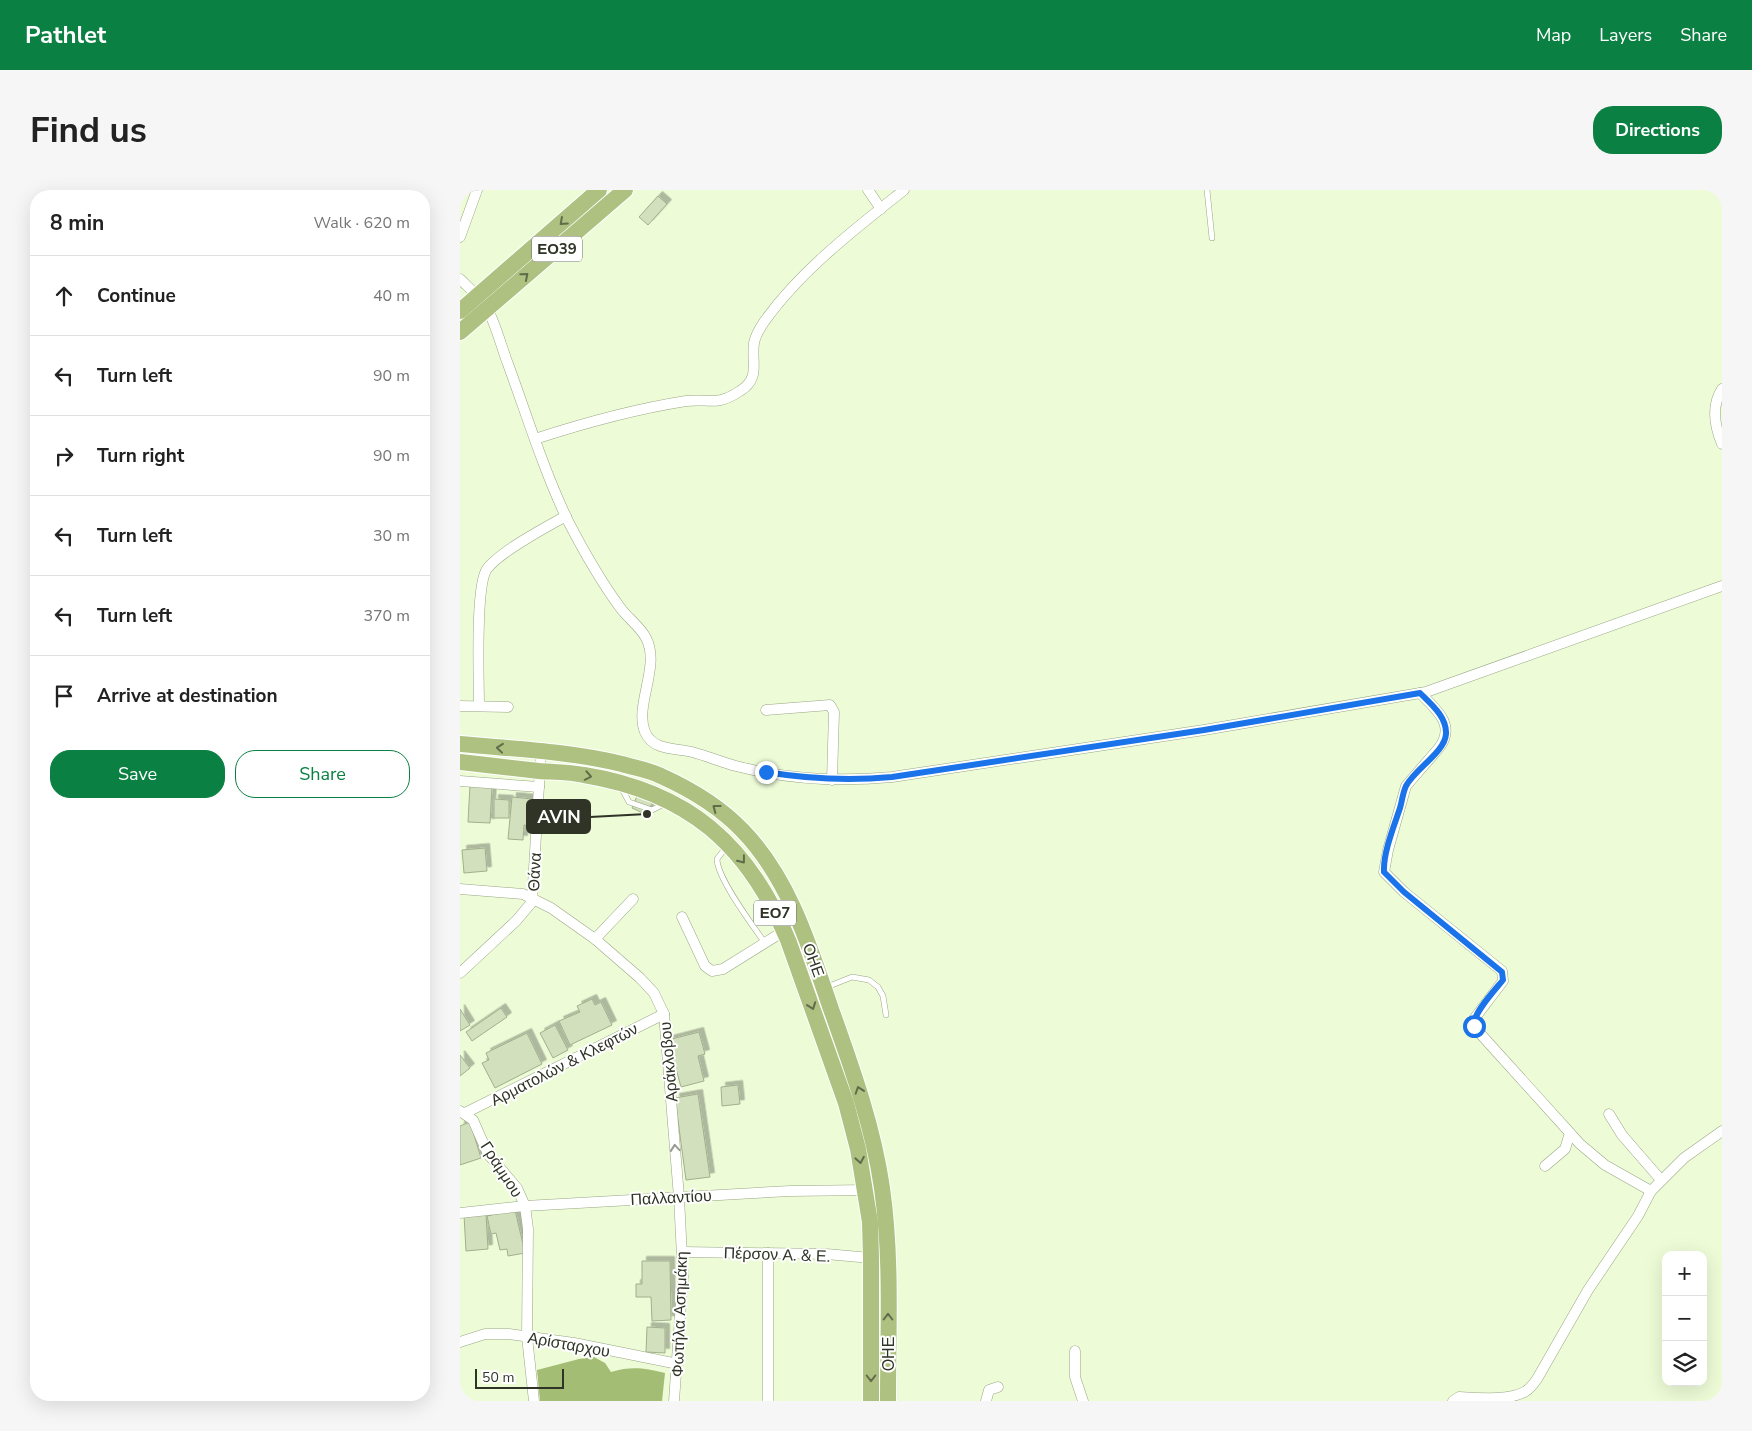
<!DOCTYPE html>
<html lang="en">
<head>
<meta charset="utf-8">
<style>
  body { margin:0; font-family:"Nunito Sans",sans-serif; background:#f6f6f6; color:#222 }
  .controls { position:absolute; right:15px; bottom:15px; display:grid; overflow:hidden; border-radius:10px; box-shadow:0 5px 20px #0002 }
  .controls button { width:45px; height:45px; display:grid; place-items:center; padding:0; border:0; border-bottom:1px solid #e0e0e0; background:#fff; color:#222; font:25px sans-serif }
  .scale { position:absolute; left:15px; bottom:12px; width:89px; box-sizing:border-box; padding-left:5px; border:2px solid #2f3426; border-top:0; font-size:14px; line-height:18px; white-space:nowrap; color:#2f3426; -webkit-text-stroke:4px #fff; paint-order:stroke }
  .stop { position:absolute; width:15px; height:15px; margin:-11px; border:4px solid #1a73e8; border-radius:50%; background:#fff }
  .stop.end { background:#1a73e8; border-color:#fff; box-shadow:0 1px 5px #0008 }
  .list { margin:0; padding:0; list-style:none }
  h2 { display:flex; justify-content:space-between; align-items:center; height:65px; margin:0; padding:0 20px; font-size:21px }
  h2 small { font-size:16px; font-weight:400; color:#767676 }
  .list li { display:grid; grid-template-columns:32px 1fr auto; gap:15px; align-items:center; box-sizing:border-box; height:80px; padding:0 20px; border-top:1px solid #e0e0e0 }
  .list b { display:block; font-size:19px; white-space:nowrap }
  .list em { font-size:16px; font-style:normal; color:#767676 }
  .actions { display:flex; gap:10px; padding:15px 20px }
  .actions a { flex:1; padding:11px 0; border:1px solid #0b8043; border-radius:20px; text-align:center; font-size:18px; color:#0b8043 }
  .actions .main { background:#0b8043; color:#fff }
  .icon { flex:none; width:28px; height:28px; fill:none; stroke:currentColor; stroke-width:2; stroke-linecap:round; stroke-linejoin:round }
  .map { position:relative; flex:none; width:1262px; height:1211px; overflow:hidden; border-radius:20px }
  header { display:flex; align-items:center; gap:30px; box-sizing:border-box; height:70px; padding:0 25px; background:#0b8043; color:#fff }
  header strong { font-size:24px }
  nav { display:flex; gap:28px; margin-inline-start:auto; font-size:18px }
  .intro { display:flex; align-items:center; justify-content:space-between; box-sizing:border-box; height:120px; padding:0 30px }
  h1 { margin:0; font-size:35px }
  .button { padding:12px 22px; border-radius:20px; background:#0b8043; color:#fff; font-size:18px; font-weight:700 }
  main { display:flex; gap:30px; padding:0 30px }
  aside { flex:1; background:#fff; border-radius:20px; box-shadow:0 5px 20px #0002 }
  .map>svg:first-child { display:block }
  .forest { fill:#a4bd74 }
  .building { fill:#d3e0bd; stroke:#a2af8d; filter:url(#shadow) }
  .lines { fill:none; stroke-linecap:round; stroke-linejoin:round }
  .service-casing { stroke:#99a684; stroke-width:6 }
  .minor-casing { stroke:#99a684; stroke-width:11 }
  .primary-casing { stroke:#fff; stroke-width:18 }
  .service { stroke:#fff; stroke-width:5 }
  .minor { stroke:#fff; stroke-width:10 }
  .primary { stroke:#aec180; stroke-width:16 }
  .oneway { stroke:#626c4a }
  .oneway2 { stroke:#979a92 }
  .route { stroke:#1a73e8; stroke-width:6 }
  .labels { text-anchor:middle; stroke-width:4; stroke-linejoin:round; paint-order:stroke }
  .shield { fill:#fff; stroke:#6d7167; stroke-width:1 }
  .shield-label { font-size:15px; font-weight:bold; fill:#2f3426 }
  .street-label { font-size:16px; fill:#2f3426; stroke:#fff }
  .leader { fill:none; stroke:#2f3426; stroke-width:2 }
  .callout-dot { fill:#2f3426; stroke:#fff; stroke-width:2 }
  .callout { fill:#2f3426; stroke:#2f3426; stroke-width:2 }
  .callout-label { font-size:18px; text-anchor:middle; font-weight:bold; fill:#fff }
</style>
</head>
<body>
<header>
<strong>Pathlet</strong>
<nav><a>Map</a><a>Layers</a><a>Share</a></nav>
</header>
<div class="intro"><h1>Find us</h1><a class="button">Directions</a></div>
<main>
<aside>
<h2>8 min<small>Walk · 620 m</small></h2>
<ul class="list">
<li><svg class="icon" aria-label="ahead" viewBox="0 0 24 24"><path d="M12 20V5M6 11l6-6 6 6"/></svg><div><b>Continue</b></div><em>40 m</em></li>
<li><svg class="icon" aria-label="left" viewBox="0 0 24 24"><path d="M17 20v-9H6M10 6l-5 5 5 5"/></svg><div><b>Turn left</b></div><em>90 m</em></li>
<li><svg class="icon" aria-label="right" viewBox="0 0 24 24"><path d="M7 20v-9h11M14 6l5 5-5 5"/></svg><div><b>Turn right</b></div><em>90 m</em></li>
<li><svg class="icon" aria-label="left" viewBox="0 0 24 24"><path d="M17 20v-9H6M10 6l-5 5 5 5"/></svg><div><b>Turn left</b></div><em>30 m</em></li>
<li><svg class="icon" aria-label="left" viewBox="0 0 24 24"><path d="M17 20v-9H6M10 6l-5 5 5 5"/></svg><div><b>Turn left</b></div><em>370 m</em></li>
<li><svg class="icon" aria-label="arrive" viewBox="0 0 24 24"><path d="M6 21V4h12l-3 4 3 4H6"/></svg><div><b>Arrive at destination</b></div></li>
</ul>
<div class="actions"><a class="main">Save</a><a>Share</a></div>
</aside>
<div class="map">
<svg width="1262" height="1211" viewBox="0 0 1262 1211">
  <defs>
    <filter id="shadow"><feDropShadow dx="4.5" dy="-4.5" stdDeviation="0" flood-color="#0004"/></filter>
  </defs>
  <rect width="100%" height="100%" fill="#edfbd7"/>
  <path class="forest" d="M134 1167 145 1173 151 1182C172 1176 184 1178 205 1183L202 1211H80L77 1180 119 1169Z"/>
  <g class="building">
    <polygon points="198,6 207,14 188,35 179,27"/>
    <polygon points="10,595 32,596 30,633 8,632"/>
    <polygon points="177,606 192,613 187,625 172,618"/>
    <polygon points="52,607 72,609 70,636 64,635 63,650 48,649"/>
    <polygon points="34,609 49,610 49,628 34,628"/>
    <polygon points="25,658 27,681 4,683 2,660"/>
    <polygon points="132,809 135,815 141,812 152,835 110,855 99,831 120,822 117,816"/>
    <polygon points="41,818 47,827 12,851 6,842"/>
    <polygon points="0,819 10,835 0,841"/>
    <polygon points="95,835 108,860 93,868 80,843"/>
    <polygon points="239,842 245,864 238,866 244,891 221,897 208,850"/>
    <polygon points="67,843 82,874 35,898 22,873 29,870 26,863"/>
    <polygon points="0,865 10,878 0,886"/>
    <polygon points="278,895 280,914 262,916 261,897"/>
    <polygon points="238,904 250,987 226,990 215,908"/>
    <polygon points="10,932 21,968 0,975 0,936"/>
    <polygon points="55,1020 65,1063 48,1066 47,1059 40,1060 36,1043 31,1044 27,1026"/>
    <polygon points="26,1024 28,1059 6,1061 4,1025"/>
    <polygon points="182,1071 210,1071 211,1130 192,1131 191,1107 176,1107 176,1094 182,1094"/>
    <polygon points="187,1137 205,1138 205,1163 186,1162"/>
  </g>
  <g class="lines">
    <g class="service-casing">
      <g id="service">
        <polyline points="747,0 752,48"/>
        <polyline points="161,597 169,612 192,620 204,614"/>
        <path d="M267 656 257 669C257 688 293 736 305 753"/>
        <polyline points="367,797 392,787 409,790 418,797 423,806 426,825"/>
      </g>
    </g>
    <g class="minor-casing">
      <g id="minor">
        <polyline points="408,0 421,19"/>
        <polyline points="0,47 17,0"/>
        <path d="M0 89C9 98 19 106 26 117 34 128 42 159 48 174 67 226 84 281 108 331 123 360 140 390 159 416 167 428 180 436 186 448 201 476 174 515 185 542 193 561 216 558 232 562 247 566 261 572 276 576 326 589 380 592 432 587L744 540 966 502 1262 396"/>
        <path d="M1262 199C1251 216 1255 237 1262 254"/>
        <path d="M75 249C124 233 175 219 226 211 249 208 256 217 280 201 301 188 291 172 294 153 295 147 300 138 304 132 340 81 395 39 444 0"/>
        <path d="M960 503C977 520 997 536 978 559L946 596 928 660 924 682 944 702 1042 781 1043 791 1014 829 1013 832 1016 839 1120 954 1145 975 1191 1001"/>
        <polyline points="0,516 48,517"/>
        <path d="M19 516C19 492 15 395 27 379 39 362 86 337 106 326"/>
        <polyline points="306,520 370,515 374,522 372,590"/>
        <polyline points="0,591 79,597"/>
        <polyline points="0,699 63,704 91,718 135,749 180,788 194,803 204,824 219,1007 223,1086 214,1211"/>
        <polyline points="222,727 245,776 252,781 263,779 324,741"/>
        <polyline points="135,749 173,709"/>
        <polyline points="0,783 56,731 72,712 81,562"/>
        <polyline points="0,921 13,930 28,964 57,998 65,1016 68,1039 67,1147 74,1211"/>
        <polyline points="5,923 204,824"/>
        <polyline points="1149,924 1162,945 1201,990"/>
        <polyline points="1085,976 1105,959 1110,943"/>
        <polyline points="0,1023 65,1016 330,1001 408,1000"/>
        <polyline points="223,1062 366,1064 411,1068"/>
        <polyline points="0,1152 25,1144 49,1144 114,1153 218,1174"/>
        <polyline points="615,1161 615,1187 623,1211"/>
        <polyline points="308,1211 308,1063"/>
        <polyline points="526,1211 529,1200 538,1197"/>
        <path d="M993 1211 999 1207C1017 1208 1051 1211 1066 1201 1071 1198 1074 1193 1077 1189L1128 1100 1178 1026 1191 1001 1224 968 1262 941"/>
      </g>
    </g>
    <g class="primary-casing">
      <g id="primary">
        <polyline points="0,121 139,0"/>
        <polyline points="0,142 165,0"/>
        <path d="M0 554C54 559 109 561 162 574 175 578 189 580 201 586 230 599 261 618 283 641 330 690 350 758 371 819 392 878 413 936 422 998 432 1068 428 1140 428 1211"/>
        <path d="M0 572C26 575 53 578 79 581 94 582 110 582 124 585 228 602 288 654 328 750L386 913 398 959 410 1032 411 1068V1211"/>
      </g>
    </g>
    <use href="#service" class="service"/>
    <use href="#minor" class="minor"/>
    <use href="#primary" class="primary"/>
  </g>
  <defs><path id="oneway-chevron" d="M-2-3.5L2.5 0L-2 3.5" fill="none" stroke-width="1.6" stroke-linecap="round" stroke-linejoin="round" transform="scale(1.25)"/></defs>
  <g class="oneway">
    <use href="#oneway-chevron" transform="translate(103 32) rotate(138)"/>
    <use href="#oneway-chevron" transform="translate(65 86) rotate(-40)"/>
    <use href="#oneway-chevron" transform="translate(40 558) rotate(-174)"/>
    <use href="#oneway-chevron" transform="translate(128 586) rotate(11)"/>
    <use href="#oneway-chevron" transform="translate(256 618) rotate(-143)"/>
    <use href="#oneway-chevron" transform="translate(282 670) rotate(52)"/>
    <use href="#oneway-chevron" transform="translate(352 816) rotate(70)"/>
    <use href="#oneway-chevron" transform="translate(399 900) rotate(-109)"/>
    <use href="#oneway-chevron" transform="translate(400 970) rotate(80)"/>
    <use href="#oneway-chevron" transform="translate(428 1127) rotate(-90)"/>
    <use href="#oneway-chevron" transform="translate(411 1188) rotate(90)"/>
  </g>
  <use class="oneway2" href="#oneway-chevron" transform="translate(215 958) rotate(-95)"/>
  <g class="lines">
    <path class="route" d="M306 582C348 589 389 591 432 587L744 540 960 503C971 514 987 527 986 544 985 562 955 579 946 596 943 602 942 611 940 618 934 636 923 663 924 682L944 702 1042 782 1043 790C1035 800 1012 824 1014 836"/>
  </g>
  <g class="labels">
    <g class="shield">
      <rect x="72" y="46.5" width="50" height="25" rx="4"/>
      <rect x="294" y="710.5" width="42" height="25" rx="4"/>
    </g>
    <g class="shield-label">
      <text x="97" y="64">ΕΟ39</text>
      <text x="315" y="728">ΕΟ7</text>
    </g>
    <g class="street-label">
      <text transform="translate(74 682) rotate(-87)" y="6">Θάνα</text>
      <text transform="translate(354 770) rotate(70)" y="6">ΟΗΕ</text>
      <text transform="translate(208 872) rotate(-95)" y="6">Αράκλοβου</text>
      <text transform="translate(104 874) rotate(-27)" y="6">Αρματολών &amp; Κλεφτών</text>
      <text transform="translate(42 979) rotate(57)" y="6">Γράμμου</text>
      <text transform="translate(211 1007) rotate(-3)" y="6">Παλλαντίου</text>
      <text transform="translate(317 1064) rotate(2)" y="6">Πέρσον Α. &amp; Ε.</text>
      <text transform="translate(219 1124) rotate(-88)" y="6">Φωτήλα Ασημάκη</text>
      <text transform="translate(109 1154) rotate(10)" y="6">Αρίσταρχου</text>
      <text transform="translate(428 1164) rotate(-90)" y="6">ΟΗΕ</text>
    </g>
  </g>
  <path class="leader" d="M187 624L130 627"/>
  <circle class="callout-dot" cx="187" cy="624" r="5"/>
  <rect class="callout" x="67" y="610" width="63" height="33" rx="5"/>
  <g class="callout-label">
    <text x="99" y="633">AVIN</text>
  </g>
</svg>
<div class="controls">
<button>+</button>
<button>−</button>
<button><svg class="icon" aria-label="layers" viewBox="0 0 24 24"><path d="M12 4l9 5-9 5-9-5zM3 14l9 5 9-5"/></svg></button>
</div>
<div class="scale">50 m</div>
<div class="stop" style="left:1014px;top:836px"></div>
<div class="stop end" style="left:306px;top:582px"></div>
</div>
</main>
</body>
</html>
